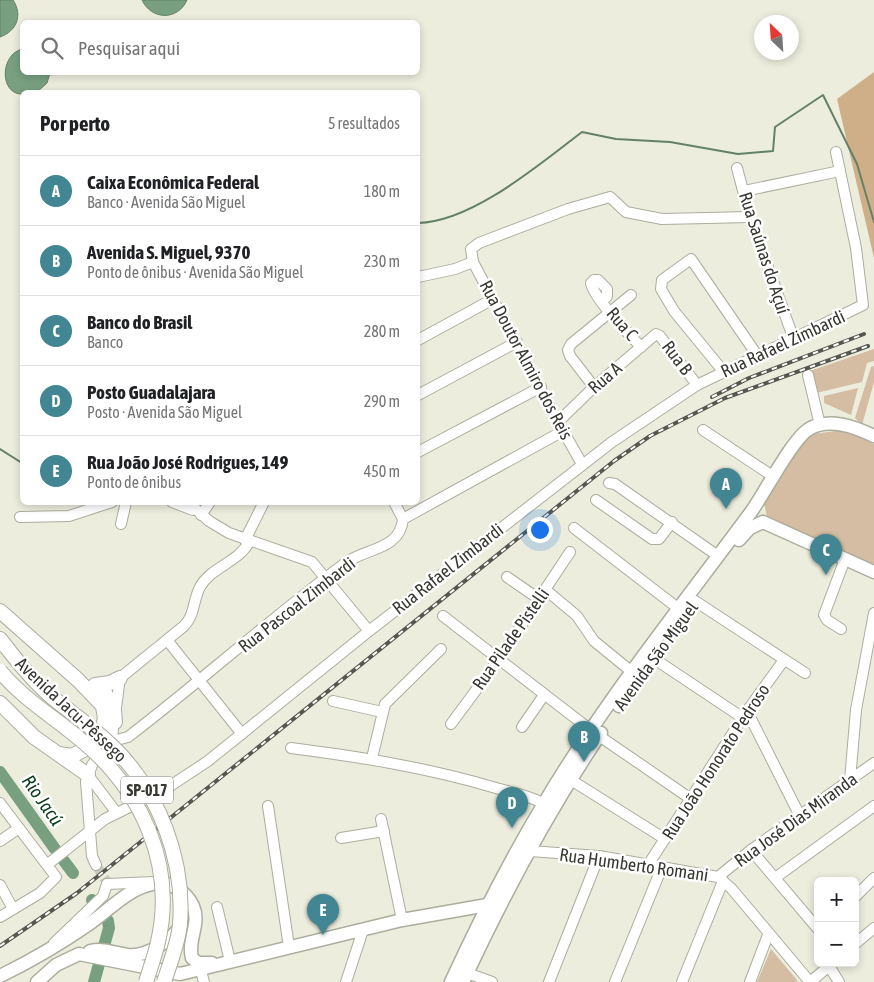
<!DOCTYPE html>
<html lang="pt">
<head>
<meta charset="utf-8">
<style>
  body { margin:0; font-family:"Asap Condensed",sans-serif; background:#f6f6f6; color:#202124 }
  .controls { position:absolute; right:15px; bottom:15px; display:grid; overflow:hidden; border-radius:8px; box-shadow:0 2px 8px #0003 }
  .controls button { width:45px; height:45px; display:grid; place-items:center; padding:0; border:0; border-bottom:1px solid #e0e0e0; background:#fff; color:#202124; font:25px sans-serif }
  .compass { position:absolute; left:754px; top:15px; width:45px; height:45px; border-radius:50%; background:#fff; box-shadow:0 2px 8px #0003; rotate:335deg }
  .you { position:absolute; left:539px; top:529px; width:18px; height:18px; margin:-12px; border:4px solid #fff; border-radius:50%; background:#1a73e8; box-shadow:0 0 0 8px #1a73e833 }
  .badge { display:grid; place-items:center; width:32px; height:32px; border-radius:50%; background:#418692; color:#fff; font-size:16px; font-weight:700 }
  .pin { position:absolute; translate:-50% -41px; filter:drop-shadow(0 1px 2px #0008) }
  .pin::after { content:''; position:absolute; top:26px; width:18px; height:15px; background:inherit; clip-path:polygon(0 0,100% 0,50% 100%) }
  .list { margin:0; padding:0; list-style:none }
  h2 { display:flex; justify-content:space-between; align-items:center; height:65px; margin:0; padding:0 20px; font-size:21px }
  h2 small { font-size:16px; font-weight:400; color:#757577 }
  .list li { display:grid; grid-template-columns:32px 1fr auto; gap:15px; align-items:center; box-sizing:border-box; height:70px; padding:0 20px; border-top:1px solid #e0e0e0 }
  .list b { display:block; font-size:19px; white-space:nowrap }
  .list p { margin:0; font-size:16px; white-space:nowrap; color:#757577 }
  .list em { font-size:16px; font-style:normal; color:#757577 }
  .icon { flex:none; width:28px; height:28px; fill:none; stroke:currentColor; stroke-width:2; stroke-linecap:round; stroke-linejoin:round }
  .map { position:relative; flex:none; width:874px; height:982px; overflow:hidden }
  .search { position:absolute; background:#fff; box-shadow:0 2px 8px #0003; left:20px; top:20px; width:400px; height:55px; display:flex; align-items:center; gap:12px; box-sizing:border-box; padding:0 18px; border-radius:8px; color:#757577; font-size:19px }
  .panel { position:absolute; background:#fff; box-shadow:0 2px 8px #0003; left:20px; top:90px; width:400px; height:415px; border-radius:8px }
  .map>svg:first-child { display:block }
  .green { fill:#d4bda2 }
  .forest { fill:#cfaf88 }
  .water { fill:#78a080; stroke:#648168 }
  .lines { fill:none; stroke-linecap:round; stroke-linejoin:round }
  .stream { stroke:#648168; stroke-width:2 }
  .river { stroke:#78a080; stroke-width:12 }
  .minor-tunnel { stroke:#c8c9bb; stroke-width:10; stroke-dasharray:10 5; stroke-linecap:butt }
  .minor-casing { stroke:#acad9d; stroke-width:12 }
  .major-casing { stroke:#acad9d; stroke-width:15 }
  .highway-casing { stroke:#acad9d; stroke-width:16 }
  .minor { stroke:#fff; stroke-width:10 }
  .major { stroke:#fff; stroke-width:12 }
  .highway { stroke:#fff; stroke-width:14 }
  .rail-casing { stroke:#56574e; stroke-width:4 }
  .rail { stroke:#fff; stroke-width:2; stroke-dasharray:5.5; stroke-linecap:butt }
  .highway-bridge-casing { stroke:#acad9d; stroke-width:16; stroke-linecap:butt }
  .highway-bridge { stroke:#fff; stroke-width:14 }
  .labels { text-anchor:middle; stroke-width:5; stroke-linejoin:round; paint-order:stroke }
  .shield { fill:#fff; stroke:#73746f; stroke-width:1 }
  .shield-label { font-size:16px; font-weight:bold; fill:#373831 }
  .street-label { font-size:18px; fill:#373831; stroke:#fff }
  .water-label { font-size:19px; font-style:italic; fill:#0b3c1c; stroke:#fff }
</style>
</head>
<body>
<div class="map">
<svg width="874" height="982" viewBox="0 0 874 982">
  <rect width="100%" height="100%" fill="#eceddd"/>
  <g class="green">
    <polygon points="874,349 874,361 867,363 862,382 816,393 810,371"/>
    <polygon points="874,366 874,382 862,425 855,418 871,367"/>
    <polygon points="858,388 851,415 824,403 824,396"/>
    <polygon points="843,430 874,444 874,564 767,517 764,503 803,440 813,434"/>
    <polygon points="771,949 797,980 797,982 757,982"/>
  </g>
  <polygon class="forest" points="874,72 874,258 837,99"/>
  <g class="water">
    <path d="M0 0H13C23 15 17 31 0 37Z"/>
    <path d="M142 0H187C178 21 151 20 142 0Z"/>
    <path d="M22 49V72L50 73 47 83 37 92C31 93 23 95 20 94 0 92 0 55 22 49Z"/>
  </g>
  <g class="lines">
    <g class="stream">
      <path d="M418 223C472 222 540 164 582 132L616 139 670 142 738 154 773 151 775 127 823 95 857 164 874 222"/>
      <polyline points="0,449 22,463"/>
    </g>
    <g class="river">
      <polyline points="0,772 55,849"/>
      <polyline points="64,861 73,873"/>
      <polyline points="92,900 108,921 109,928 94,982"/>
    </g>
    <polyline class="minor-tunnel" points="96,865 107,882"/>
    <g class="minor-casing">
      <g id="minor">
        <polyline points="737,168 750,217 793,337"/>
        <polyline points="744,191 840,171"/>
        <polyline points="418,277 455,269 473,262"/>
        <path d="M602 302 607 296V289L598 280H594L591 283C594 299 629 334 641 347"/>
        <polyline points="418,340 493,299"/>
        <polyline points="723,371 674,311 661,289 662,280 691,259 757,355"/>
        <polyline points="808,375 820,425"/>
        <polyline points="594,387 570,356 568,350 571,344 631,295"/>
        <polyline points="418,395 517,342"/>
        <polyline points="558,422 594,387 656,334 660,336 697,385"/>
        <polyline points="703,430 774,477"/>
        <polyline points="418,452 541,387"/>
        <polyline points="582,464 558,422 473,262 471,249 479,243 568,209 610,197 626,212 662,219 750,217"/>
        <polyline points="609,483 615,484 718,556"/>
        <polyline points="596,500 652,539 659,539 672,522"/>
        <polyline points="172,502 193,510"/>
        <polyline points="188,502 209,521 229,533 312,562 369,631"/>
        <polyline points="394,502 403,519"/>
        <polyline points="201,515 210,502"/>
        <polyline points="20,517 69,516 112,502"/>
        <polyline points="121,524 126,502"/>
        <polyline points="574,528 679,609"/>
        <polyline points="245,540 264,502"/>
        <polyline points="507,577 539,599"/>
        <polyline points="546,590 577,616 594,641 632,672"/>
        <polyline points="695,601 805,673"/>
        <polyline points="443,616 592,731 691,799"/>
        <polyline points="841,629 827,620 824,615 845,559"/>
        <polyline points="167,640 242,734"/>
        <polyline points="653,658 743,718"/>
        <polyline points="333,701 382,712"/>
        <polyline points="747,711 800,816"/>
        <polyline points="451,724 499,659 570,552"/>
        <polyline points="522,727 544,695"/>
        <path d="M109 742 128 737C201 681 270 619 344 564 364 548 400 551 403 519L563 431"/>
        <path d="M291 748C361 757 429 768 496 788 514 793 534 797 550 807"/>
        <polyline points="372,758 385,704 441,649"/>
        <polyline points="88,775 116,812"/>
        <polyline points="571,780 665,839"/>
        <polyline points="850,780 856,710 874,613"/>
        <polyline points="0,803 56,877 40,893 0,917"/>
        <polyline points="268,806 289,947"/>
        <polyline points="381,819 402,920"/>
        <polyline points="341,838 384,831"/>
        <polyline points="0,841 19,828"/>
        <polyline points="751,850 818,929"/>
        <polyline points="530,851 599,856 718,877 731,888 810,982"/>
        <polyline points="48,864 105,819 164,790 208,761 369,631 612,442 697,385 863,305 856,248 836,152"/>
        <path d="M96 865 92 856 86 782 92 765 112 737 120 678 184 626C195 615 193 600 200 587 211 567 239 562 249 542"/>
        <polyline points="648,865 747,711 784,660"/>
        <polyline points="718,877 751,850 874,763"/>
        <polyline points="775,878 874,806"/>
        <polyline points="107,884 154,882"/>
        <polyline points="0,885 13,909"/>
        <polyline points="855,897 874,878"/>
        <polyline points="217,907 230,961"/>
        <polyline points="54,943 103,896 107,884"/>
        <polyline points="855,944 874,928"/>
        <polyline points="829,966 839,982"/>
        <polyline points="201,971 204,982"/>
        <polyline points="467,973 492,982"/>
        <polyline points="346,982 363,930"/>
        <polyline points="549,982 599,856"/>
        <polyline points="615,982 662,867"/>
        <polyline points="682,982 723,881"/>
        <polyline points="750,982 768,935"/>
        <polyline points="810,982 833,963"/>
      </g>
    </g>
    <g class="major-casing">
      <g id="major">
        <polyline points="763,522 874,572"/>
        <polyline points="739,540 750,528 763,522"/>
        <polyline points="619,706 658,651"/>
        <path d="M90 951C104 948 115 953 128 955 147 957 172 940 181 925"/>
        <path d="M0 976C31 961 60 944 89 924 108 911 129 888 152 884 169 880 186 891 193 906 201 924 187 940 192 958L198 963H212"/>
        <polyline points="37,982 56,965 79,954 180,974 402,920 493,904"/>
        <path d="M451 982C479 921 509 862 543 805 604 702 680 608 751 512 764 494 793 438 809 429 829 417 855 427 874 436"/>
        <path d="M463 982C503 896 548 811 601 733"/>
      </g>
    </g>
    <g class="highway-casing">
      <g id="highway">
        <polyline points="0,611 78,680 103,706 105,719 98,740 89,747 72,756 59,754"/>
        <polyline points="0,639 7,648"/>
        <polyline points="95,685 110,683 120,678"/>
        <polyline points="105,693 114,710 115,722"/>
        <polyline points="0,703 34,737 88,775"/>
      </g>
    </g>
    <use href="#minor" class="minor"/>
    <use href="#major" class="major"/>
    <use href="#highway" class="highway"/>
    <g class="rail-casing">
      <g id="rail">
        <polyline points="712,397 749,378 864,334"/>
        <polyline points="0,946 77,893 614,461 650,436 725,398 868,346"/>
      </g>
    </g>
    <use href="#rail" class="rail"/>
    <g class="highway-bridge-casing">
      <g id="highway-bridge">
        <path d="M7 648C21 666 35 683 53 698 73 714 95 729 114 748 159 792 185 861 180 924 178 944 170 963 164 982"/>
        <path d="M0 671C23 699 54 717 81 740 141 789 176 864 158 942 155 955 150 969 146 982"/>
      </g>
    </g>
    <use href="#highway-bridge" class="highway-bridge"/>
  </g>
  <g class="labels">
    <rect class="shield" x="121" y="776.5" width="52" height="27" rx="4"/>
    <g class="shield-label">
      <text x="147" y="796">SP-017</text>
    </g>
    <g class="street-label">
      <text transform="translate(764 253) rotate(72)" y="6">Rua Saúnas do Açuí</text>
      <text transform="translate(622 324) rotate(49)" y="6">Rua C</text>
      <text transform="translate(783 344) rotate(-25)" y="6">Rua Rafael Zimbardi</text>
      <text transform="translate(677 358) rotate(53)" y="6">Rua B</text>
      <text transform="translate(526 360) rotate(62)" y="6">Rua Doutor Almiro dos Reis</text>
      <text transform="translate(605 378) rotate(-41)" y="6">Rua A</text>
      <text transform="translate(448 569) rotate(-38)" y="6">Rua Rafael Zimbardi</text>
      <text transform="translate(297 605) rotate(-38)" y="6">Rua Pascoal Zimbardi</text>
      <text transform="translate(511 639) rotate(-55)" y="6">Rua Pilade Pistelli</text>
      <text transform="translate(656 656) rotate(-54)" y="6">Avenida São Miguel</text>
      <text transform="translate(71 710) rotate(43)" y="6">Avenida Jacu-Pêssego</text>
      <text transform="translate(716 762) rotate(-57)" y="6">Rua João Honorato Pedroso</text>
      <text transform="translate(796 820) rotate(-36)" y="6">Rua José Dias Miranda</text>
      <text transform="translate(634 865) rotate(8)" y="6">Rua Humberto Romani</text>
    </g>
    <g class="water-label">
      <text transform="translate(43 800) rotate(55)" y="7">Rio Jacú</text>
    </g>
  </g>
</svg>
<div class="controls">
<button>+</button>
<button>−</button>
</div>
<svg class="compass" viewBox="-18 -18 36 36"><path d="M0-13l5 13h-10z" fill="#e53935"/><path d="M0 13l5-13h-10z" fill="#757577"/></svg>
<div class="you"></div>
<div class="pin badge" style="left:726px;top:509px">A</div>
<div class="pin badge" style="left:584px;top:762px">B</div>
<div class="pin badge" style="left:826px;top:575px">C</div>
<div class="pin badge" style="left:512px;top:828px">D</div>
<div class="pin badge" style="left:323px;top:935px">E</div>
<div class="search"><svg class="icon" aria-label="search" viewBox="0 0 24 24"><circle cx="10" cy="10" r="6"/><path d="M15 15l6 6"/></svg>Pesquisar aqui</div>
<section class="panel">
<h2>Por perto<small>5 resultados</small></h2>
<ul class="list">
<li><span class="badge">A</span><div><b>Caixa Econômica Federal</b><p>Banco · Avenida São Miguel</p></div><em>180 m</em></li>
<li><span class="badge">B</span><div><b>Avenida S. Miguel, 9370</b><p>Ponto de ônibus · Avenida São Miguel</p></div><em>230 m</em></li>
<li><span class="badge">C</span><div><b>Banco do Brasil</b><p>Banco</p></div><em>280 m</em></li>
<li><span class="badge">D</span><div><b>Posto Guadalajara</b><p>Posto · Avenida São Miguel</p></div><em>290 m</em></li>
<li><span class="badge">E</span><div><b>Rua João José Rodrigues, 149</b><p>Ponto de ônibus</p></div><em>450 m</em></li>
</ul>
</section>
</div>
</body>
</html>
